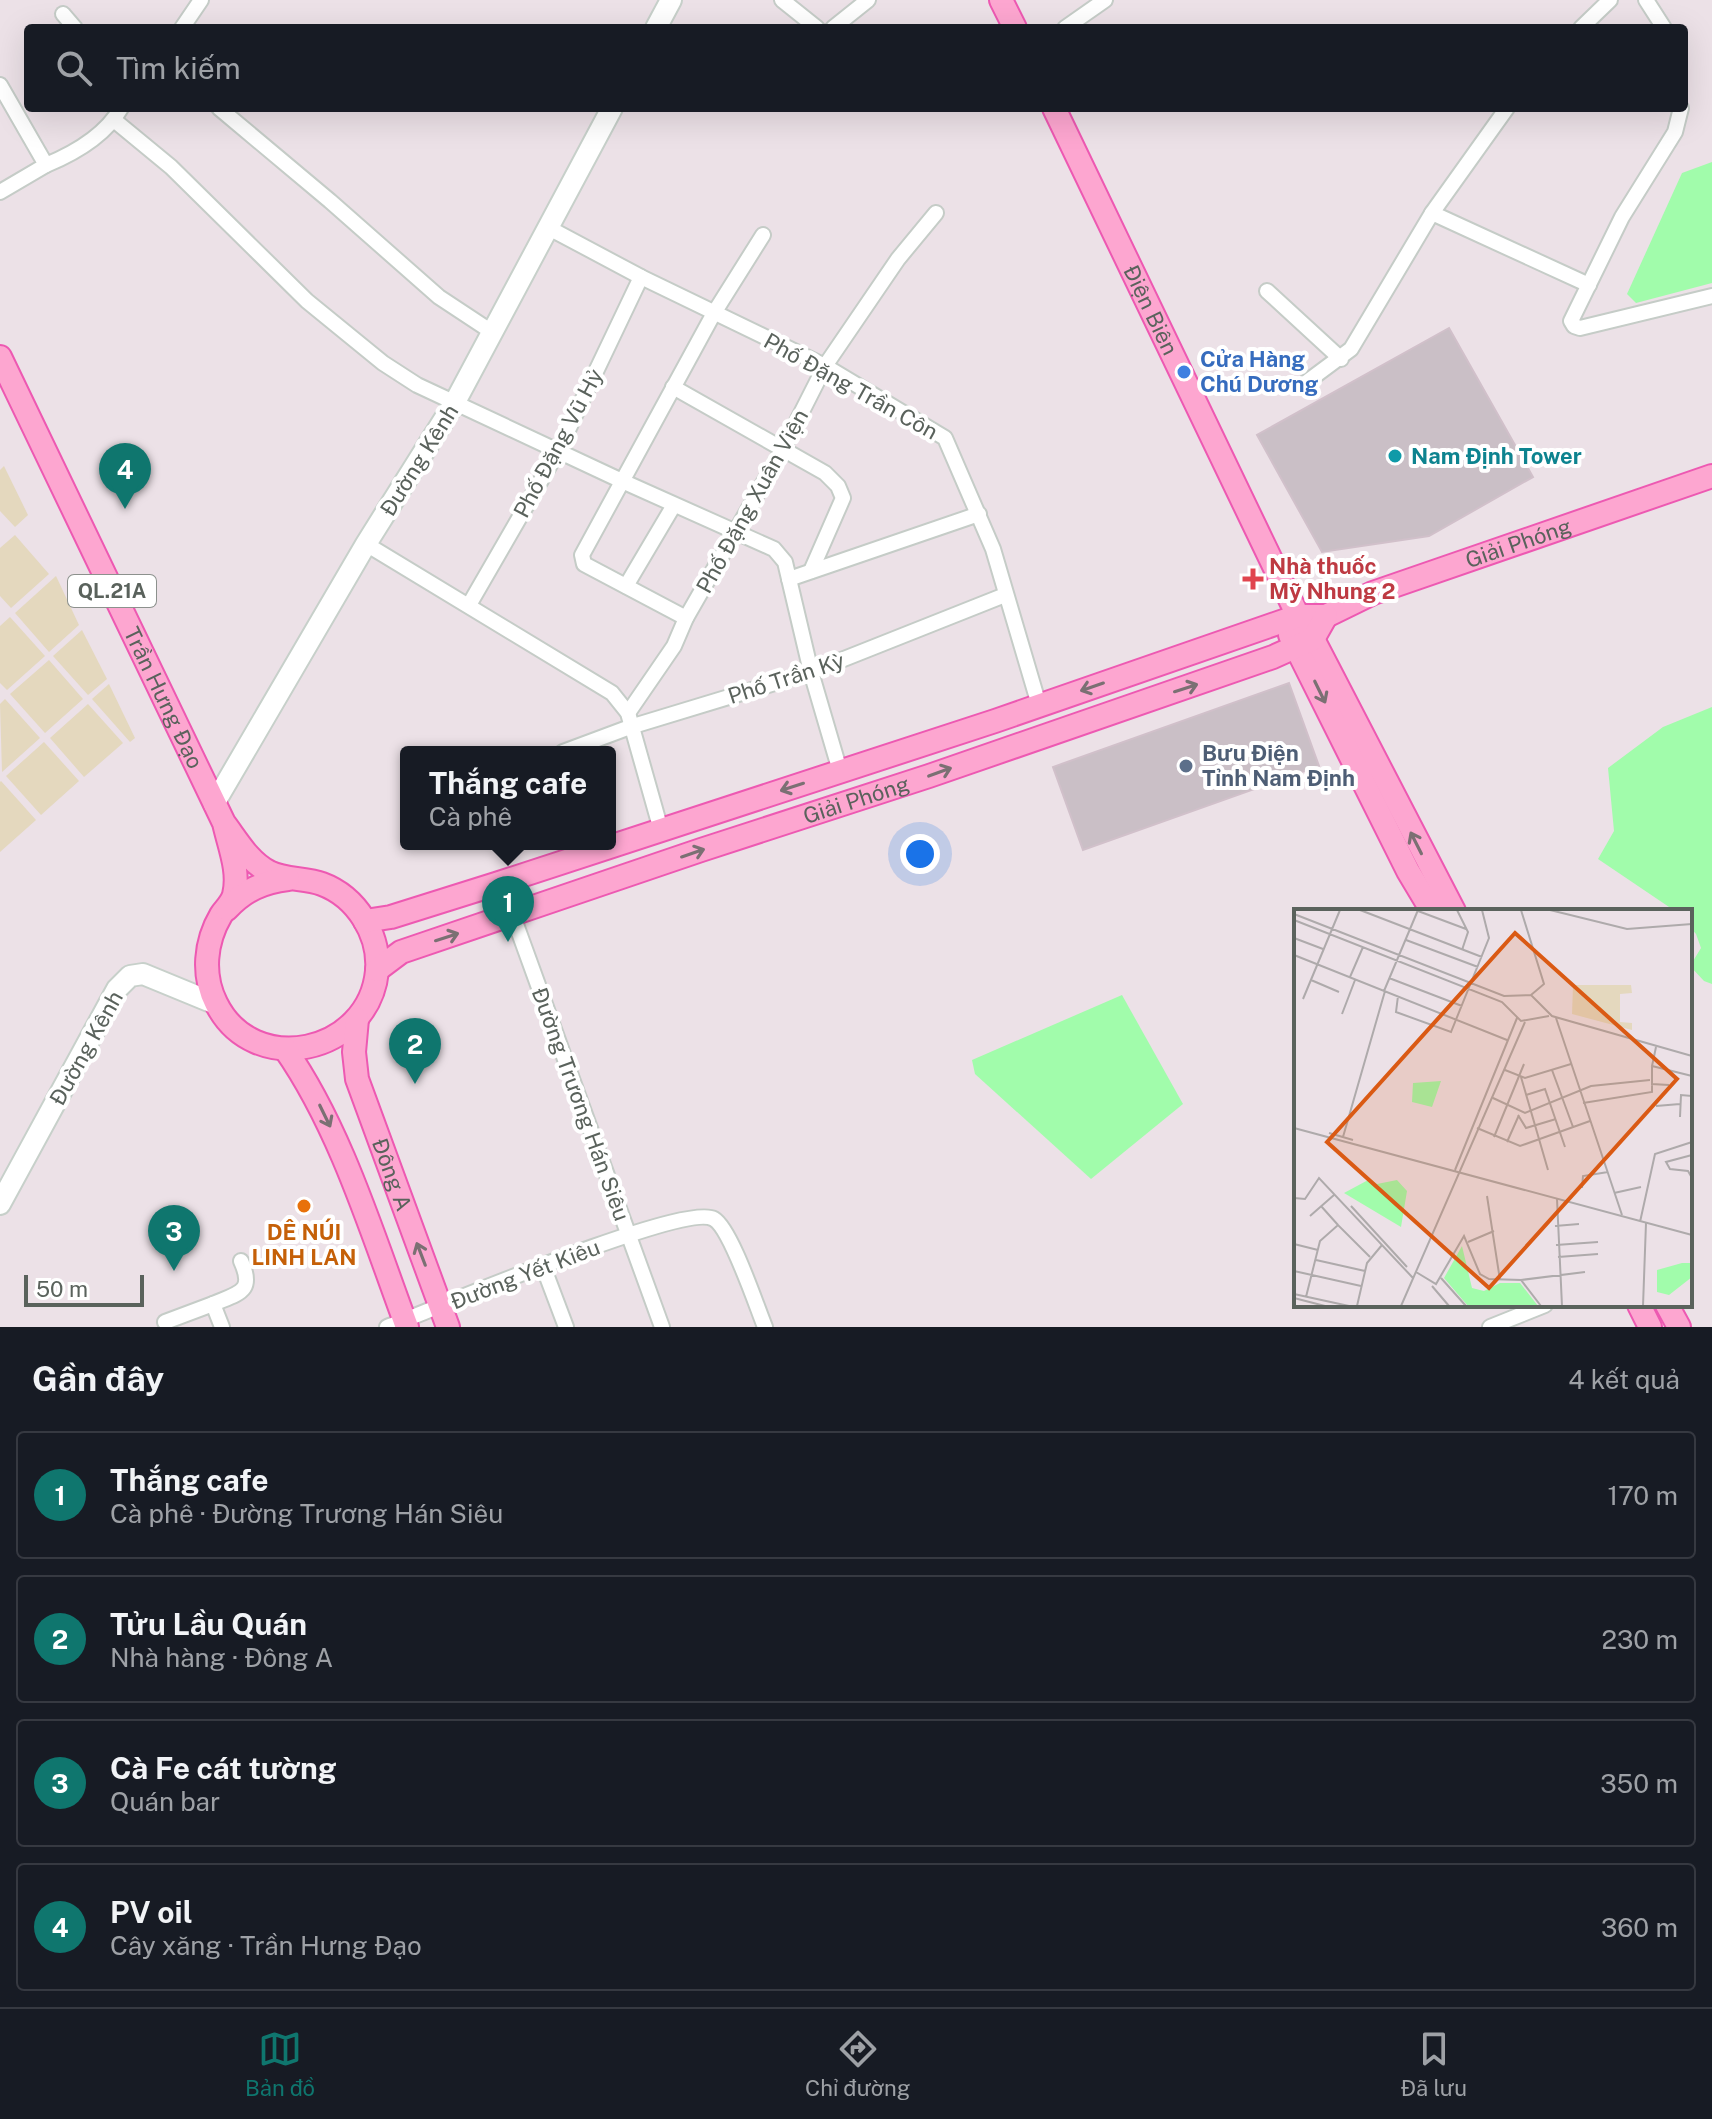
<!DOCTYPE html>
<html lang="vi">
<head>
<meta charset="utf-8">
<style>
  body { margin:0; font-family:"Public Sans",sans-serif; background:#242831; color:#f1f3f6 }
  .scale { position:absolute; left:24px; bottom:20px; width:120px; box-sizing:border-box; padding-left:8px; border:4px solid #5a625c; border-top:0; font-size:22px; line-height:28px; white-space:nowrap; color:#5a625c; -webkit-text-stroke:6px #fff; paint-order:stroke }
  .you { position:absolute; left:920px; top:854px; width:28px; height:28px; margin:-20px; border:6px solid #fff; border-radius:50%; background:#1a73e8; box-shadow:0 0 0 12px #1a73e833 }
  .badge { display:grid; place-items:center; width:52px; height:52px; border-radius:50%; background:#0f766e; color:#fff; font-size:26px; font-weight:700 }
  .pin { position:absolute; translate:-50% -66px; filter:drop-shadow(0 2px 4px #0008) }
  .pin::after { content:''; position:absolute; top:42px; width:28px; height:24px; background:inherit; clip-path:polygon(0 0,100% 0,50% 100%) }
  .popup { position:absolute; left:400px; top:746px; width:216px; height:104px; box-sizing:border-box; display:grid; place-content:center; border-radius:8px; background:#171b24; filter:drop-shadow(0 2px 6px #0005); font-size:26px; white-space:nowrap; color:#9ea1a6 }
  .popup b { font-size:30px; color:#f1f3f6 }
  .popup::after { content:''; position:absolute; left:50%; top:100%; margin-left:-16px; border:16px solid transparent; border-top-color:#171b24 }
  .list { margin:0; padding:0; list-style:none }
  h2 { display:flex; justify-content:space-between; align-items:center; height:104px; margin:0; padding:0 32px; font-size:34px }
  h2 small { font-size:26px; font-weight:400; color:#9ea1a6 }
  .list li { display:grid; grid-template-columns:52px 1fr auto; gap:24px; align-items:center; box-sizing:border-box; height:128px; margin:0 16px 16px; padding:0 16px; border:2px solid #363941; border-radius:8px }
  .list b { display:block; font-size:30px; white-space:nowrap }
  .list p { margin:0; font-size:26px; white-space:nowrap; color:#9ea1a6 }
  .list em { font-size:26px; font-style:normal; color:#9ea1a6 }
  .icon { flex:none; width:44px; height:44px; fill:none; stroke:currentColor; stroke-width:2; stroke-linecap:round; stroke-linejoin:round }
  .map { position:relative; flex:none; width:1712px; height:1327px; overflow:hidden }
  .search { position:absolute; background:#171b24; box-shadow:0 8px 32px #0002; left:24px; right:24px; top:24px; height:88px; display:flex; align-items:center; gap:20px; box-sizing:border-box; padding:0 28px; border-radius:8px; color:#9ea1a6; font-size:30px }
  .sheet { height:680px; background:#171b24 }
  nav { display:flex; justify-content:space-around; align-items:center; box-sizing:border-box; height:112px; border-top:2px solid #363941; background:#171b24; font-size:22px; color:#9ea1a6 }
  nav a { display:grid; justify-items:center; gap:4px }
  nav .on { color:#0f766e }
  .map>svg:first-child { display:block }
  .green { fill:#e4d8be }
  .water { fill:#a1fcab }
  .building { fill:#cabfc6; stroke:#d1c0ca; stroke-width:2 }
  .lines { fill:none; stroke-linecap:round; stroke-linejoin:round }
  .street-casing { stroke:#c5ccc7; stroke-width:18 }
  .secondary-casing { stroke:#c7d0ca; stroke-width:24 }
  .primary-casing { stroke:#ed59b2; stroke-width:26 }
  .street { stroke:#fff; stroke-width:14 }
  .secondary { stroke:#fff; stroke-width:20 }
  .primary { stroke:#fda6d0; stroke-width:22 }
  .oneway { stroke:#7b7073 }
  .shop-dot { fill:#3f7fe0; stroke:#fff; stroke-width:3 }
  .culture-dot { fill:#0f9aa8; stroke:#fff; stroke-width:3 }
  .health-dot { fill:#e0444e; stroke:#fff; stroke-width:3 }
  .service-dot { fill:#5c6f8a; stroke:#fff; stroke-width:3 }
  .food-dot { fill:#e8710a; stroke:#fff; stroke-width:3 }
  .labels { text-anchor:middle; stroke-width:8; stroke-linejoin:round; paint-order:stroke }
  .shield { fill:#fff; stroke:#8c918d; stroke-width:2 }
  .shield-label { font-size:20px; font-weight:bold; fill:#5a625c }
  .street-label { font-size:22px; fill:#5a625c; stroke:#fff }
  .shop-label { font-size:22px; font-weight:bold; fill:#366cbe; stroke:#fff; text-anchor:start }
  .culture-label { font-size:22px; font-weight:bold; fill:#0d838f; stroke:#fff; text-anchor:start }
  .health-label { font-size:22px; font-weight:bold; fill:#be3a42; stroke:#fff; text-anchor:start }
  .service-label { font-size:22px; font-weight:bold; fill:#4e5e75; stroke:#fff; text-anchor:start }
  .food-label { font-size:22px; font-weight:bold; fill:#c56008; stroke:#fff }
  .inset-road { fill:none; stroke:#aeaaab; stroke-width:2 }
  .view { fill:#da5a14; fill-opacity:0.15; stroke:#da5a14; stroke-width:4 }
  .inset-edge { fill:none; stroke:#5a625c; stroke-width:4 }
</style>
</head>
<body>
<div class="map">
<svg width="1712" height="1327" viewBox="0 0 1712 1327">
  <rect width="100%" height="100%" fill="#ece1e7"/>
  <g class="green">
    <polygon points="4,466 28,515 15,527 0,511 0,470"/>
    <polygon points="15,535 49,574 11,608 0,596 0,548"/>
    <polygon points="56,576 79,625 49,652 15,613"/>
    <polygon points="10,617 45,656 7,690 0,683 0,626"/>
    <polygon points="82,630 107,679 88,695 53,656"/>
    <polygon points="49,660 83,699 45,733 10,694"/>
    <polygon points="109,684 135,738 130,742 92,699"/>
    <polygon points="5,699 40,738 2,772 0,704"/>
    <polygon points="88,704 123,743 84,777 50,738"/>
    <polygon points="44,742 79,781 41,815 6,776"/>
    <polygon points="1,781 36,820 0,852 0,782"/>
  </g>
  <g class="water">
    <polygon points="1712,162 1712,283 1636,303 1627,294 1682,173"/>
    <polygon points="1712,707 1712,984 1704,981 1690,966 1701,948 1696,934 1690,927 1690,911 1675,911 1598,859 1614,831 1608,768 1663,727"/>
    <polygon points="1122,995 1183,1104 1091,1179 975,1074 972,1060"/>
  </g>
  <g class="building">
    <polygon points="1449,328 1533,477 1429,536 1322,552 1257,435"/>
    <polygon points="1289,683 1319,766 1083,850 1053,767"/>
  </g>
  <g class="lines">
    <g class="street-casing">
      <g id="street">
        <polyline points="782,0 817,28"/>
        <polyline points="1646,0 1664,28"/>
        <polyline points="63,14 75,28"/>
        <polyline points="182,28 201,0"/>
        <polyline points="833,28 868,0"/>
        <polyline points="1065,28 1105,0"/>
        <polyline points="1581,28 1610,0"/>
        <polyline points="0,85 46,165 0,192"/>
        <polyline points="219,108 330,201 439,297 492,332"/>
        <polyline points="1681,108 1675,132 1622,217 1571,321 1574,326 1580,328 1712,296"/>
        <polyline points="114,120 171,167 307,301 383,363 417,385 622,481 774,549 785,562 811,672 840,771"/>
        <path d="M46 165C75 153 105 136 121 108"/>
        <polyline points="1432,213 1589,285"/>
        <polyline points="547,227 641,277 825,366 945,438 993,549 1039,705"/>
        <polyline points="1267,291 1341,359"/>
        <polyline points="1304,384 1351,349 1432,213 1507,108"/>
        <polyline points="673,387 825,473 838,486 843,498 811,571"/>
        <polyline points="366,544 612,693 628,713 661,830"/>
        <polyline points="789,579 979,514"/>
        <polyline points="626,586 674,505"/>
        <polyline points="469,605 559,449 641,277"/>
        <polyline points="686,618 584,564 582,555 714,313 763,235"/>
        <polyline points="628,713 674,646 686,618 783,449 825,366 898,259 936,213"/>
        <polyline points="563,752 630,727 811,672 1005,595"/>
        <polyline points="496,884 513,916 662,1327"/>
        <polyline points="543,1266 566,1327"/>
        <polyline points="165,1322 213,1304"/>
        <path d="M222 1327 213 1304C239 1293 255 1292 241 1261"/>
        <path d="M387 1327C432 1310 685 1202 714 1219 731 1229 756 1305 765 1327"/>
        <polyline points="1490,1327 1545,1305"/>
      </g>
    </g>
    <g class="secondary-casing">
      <g id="secondary">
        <polyline points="656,28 671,0"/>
        <polyline points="214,804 366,544 455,402 612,108"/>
        <polyline points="0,1204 117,989 130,976 143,974 216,1004"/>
      </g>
    </g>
    <g class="primary-casing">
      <g id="primary">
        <polyline points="1001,0 1015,28"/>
        <path id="s1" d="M1054 108 1298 616 1308 624 1313 639 1454 911"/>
        <path id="s2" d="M0 357 224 823C237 840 249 862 269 872 284 880 306 878 322 884 357 897 380 935 377 971 369 1054 253 1079 216 1003 202 975 205 942 221 915 225 909 232 903 234 895 240 871 229 846 224 823"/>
        <polyline points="1290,635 1408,871 1432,911"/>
        <path d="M227 909C245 890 263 882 288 879"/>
        <path id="s3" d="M365 921 391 917 496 884 995 721 1298 616H1326L1373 593 1712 476"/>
        <path id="s4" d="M377 970 401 952 701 850 929 776 1273 657 1313 639 1326 616"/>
        <path id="s5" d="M357 1019 354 1052 357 1079 448 1327"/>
        <path d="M285 1049C341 1129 373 1236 407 1327"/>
        <polyline points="1639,1305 1650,1327"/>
        <polyline points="1667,1305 1679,1327"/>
      </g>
    </g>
    <use href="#street" class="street"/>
    <use href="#secondary" class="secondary"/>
    <use href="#primary" class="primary"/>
  </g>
  <defs><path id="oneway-shaft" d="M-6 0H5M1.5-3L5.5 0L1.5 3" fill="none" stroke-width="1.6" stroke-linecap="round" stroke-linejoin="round" transform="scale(2)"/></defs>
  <g class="oneway">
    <use href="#oneway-shaft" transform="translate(1092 687) rotate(161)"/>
    <use href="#oneway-shaft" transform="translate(1186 688) rotate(-18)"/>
    <use href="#oneway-shaft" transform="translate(1320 692) rotate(64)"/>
    <use href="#oneway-shaft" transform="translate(940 772) rotate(-20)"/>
    <use href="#oneway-shaft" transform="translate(792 787) rotate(162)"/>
    <use href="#oneway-shaft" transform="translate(1416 843) rotate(-117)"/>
    <use href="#oneway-shaft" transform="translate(693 853) rotate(-19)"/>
    <use href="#oneway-shaft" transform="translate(447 937) rotate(-18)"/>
    <use href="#oneway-shaft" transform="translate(325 1116) rotate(64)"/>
    <use href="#oneway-shaft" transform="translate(421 1254) rotate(-111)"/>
  </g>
  <circle class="shop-dot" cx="1184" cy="372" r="8"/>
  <circle class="culture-dot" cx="1395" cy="456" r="8"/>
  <path class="health-dot" d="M1249 567h8v8h8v8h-8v8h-8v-8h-8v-8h8z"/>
  <circle class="service-dot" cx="1186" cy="766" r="8"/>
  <circle class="food-dot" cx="304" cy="1206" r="8"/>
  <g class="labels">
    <rect class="shield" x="68" y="575" width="88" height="32" rx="6"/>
    <g class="shield-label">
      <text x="112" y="598">QL.21A</text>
    </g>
    <g class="street-label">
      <text dy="8" stroke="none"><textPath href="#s1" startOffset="224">Điện Biên</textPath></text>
      <text transform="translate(851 386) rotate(29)" y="8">Phố Đặng Trần Côn</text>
      <text transform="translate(558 443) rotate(-62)" y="8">Phố Đặng Vũ Hỷ</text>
      <text transform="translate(419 460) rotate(-58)" y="8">Đường Kênh</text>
      <text transform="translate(752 501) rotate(-61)" y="8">Phố Đặng Xuân Viện</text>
      <text dy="8" stroke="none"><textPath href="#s3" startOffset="1216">Giải Phóng</textPath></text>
      <text transform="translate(786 678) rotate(-18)" y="8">Phố Trần Kỳ</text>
      <text dy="8" stroke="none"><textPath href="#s2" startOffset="378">Trần Hưng Đạo</textPath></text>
      <text dy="8" stroke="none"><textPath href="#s4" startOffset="510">Giải Phóng</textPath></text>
      <text transform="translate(86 1048) rotate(-61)" y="8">Đường Kênh</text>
      <text transform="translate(581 1104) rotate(70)" y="8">Đường Trương Hán Siêu</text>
      <text dy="8" stroke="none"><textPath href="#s5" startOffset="162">Đông A</textPath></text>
      <text transform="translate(525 1274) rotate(-21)" y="8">Đường Yết Kiêu</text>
    </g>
    <g class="shop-label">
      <text x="1200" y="367">Cửa Hàng<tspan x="1200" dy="25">Chú Dương</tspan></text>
    </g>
    <g class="culture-label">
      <text x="1411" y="464">Nam Định Tower</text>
    </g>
    <g class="health-label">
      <text x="1269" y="574">Nhà thuốc<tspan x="1269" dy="25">Mỹ Nhung 2</tspan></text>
    </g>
    <g class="service-label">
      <text x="1202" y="761">Bưu Điện<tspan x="1202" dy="25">Tỉnh Nam Định</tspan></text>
    </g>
    <g class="food-label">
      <text x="304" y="1240">DÊ NÚI<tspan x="304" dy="25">LINH LAN</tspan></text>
    </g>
  </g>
  <g transform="translate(1294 909)">
    <rect width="398" height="398" fill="#ece1e7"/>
    <path d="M279 76H337L338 84 326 85V113L338 114V121L278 105Z" fill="#e4d8be"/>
    <path d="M147 172 138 198 118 193 119 174ZM76 270 83 275 103 271 113 282 107 318 50 284ZM168 337 178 379 190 382 206 374H226L244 397H174L150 369ZM388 354H398V368L375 386 363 383V361Z" fill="#a1fcab"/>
    <path class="inset-road" d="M66 1 188 48M163 1 174 23 168 41M227 1 250 75 237 86M256 1 333 20 398 15M124 2 172 20M0 5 210 87 237 86 258 107 398 147M0 11 208 93 227 112 255 107M0 29 29 40M112 31 184 58M0 46 213 131M56 68 69 38M95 69 168 97M17 71 45 83M90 82 124 1M104 87 102 103 157 123 195 29 188 1M9 90 46 1M48 105 61 71M262 109 328 306M362 138 358 157 398 167M358 157V175L375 176M211 161 231 169 277 155M258 161 279 218M227 168 254 261M232 186 251 180 271 238M199 189 231 204 297 177 356 171M289 194 358 183V175M362 197 386 195M224 206 232 219 262 210M386 208 387 186 398 187M0 219 398 326M183 219 226 237 296 212M35 224 59 231M49 228 91 82M200 228 230 155M213 233 225 206M398 246 372 253 376 260 394 262 398 269M161 261 223 109M288 279 289 267 314 263M320 284 347 278M193 287 206 371M0 289 11 290 25 269 119 369M263 290 268 397M27 297 44 316M57 297 113 358M16 307 40 286M346 313 361 245 398 233M261 317 285 315M174 333 200 322M0 335 24 341M262 336 304 333M264 348 304 345M22 351 71 362M0 362 67 377M122 363 142 375 170 327 186 365 195 370 227 371 247 397M147 369 172 397M227 371 291 363M138 377 155 397M0 385 55 397M12 388 26 332 44 316 76 348M0 389 31 397M63 397 73 354 88 336M107 397 231 113M349 397 352 314"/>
    <path class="view" d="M221 24 383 170 195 379 33 233Z"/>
    <rect width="398" height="398" class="inset-edge"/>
  </g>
</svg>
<div class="scale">50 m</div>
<div class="you"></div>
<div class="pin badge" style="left:508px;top:942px">1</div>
<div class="popup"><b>Thắng cafe</b>Cà phê</div>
<div class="pin badge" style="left:415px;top:1084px">2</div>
<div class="pin badge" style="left:174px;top:1271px">3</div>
<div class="pin badge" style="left:125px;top:509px">4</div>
<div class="search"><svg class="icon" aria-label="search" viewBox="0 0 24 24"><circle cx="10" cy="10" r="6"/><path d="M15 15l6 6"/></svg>Tìm kiếm</div>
</div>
<section class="sheet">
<h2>Gần đây<small>4 kết quả</small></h2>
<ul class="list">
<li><span class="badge">1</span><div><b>Thắng cafe</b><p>Cà phê · Đường Trương Hán Siêu</p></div><em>170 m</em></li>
<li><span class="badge">2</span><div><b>Tửu Lầu Quán</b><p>Nhà hàng · Đông A</p></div><em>230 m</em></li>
<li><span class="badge">3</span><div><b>Cà Fe cát tường</b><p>Quán bar</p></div><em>350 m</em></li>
<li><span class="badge">4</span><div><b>PV oil</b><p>Cây xăng · Trần Hưng Đạo</p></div><em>360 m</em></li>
</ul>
</section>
<nav>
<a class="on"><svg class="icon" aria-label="map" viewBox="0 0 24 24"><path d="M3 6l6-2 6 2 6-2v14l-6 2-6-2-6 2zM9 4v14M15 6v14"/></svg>Bản đồ</a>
<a><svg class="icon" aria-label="directions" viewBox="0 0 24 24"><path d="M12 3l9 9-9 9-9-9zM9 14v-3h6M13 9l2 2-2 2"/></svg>Chỉ đường</a>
<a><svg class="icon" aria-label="saved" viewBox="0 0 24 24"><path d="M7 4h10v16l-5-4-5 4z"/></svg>Đã lưu</a>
</nav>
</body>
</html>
